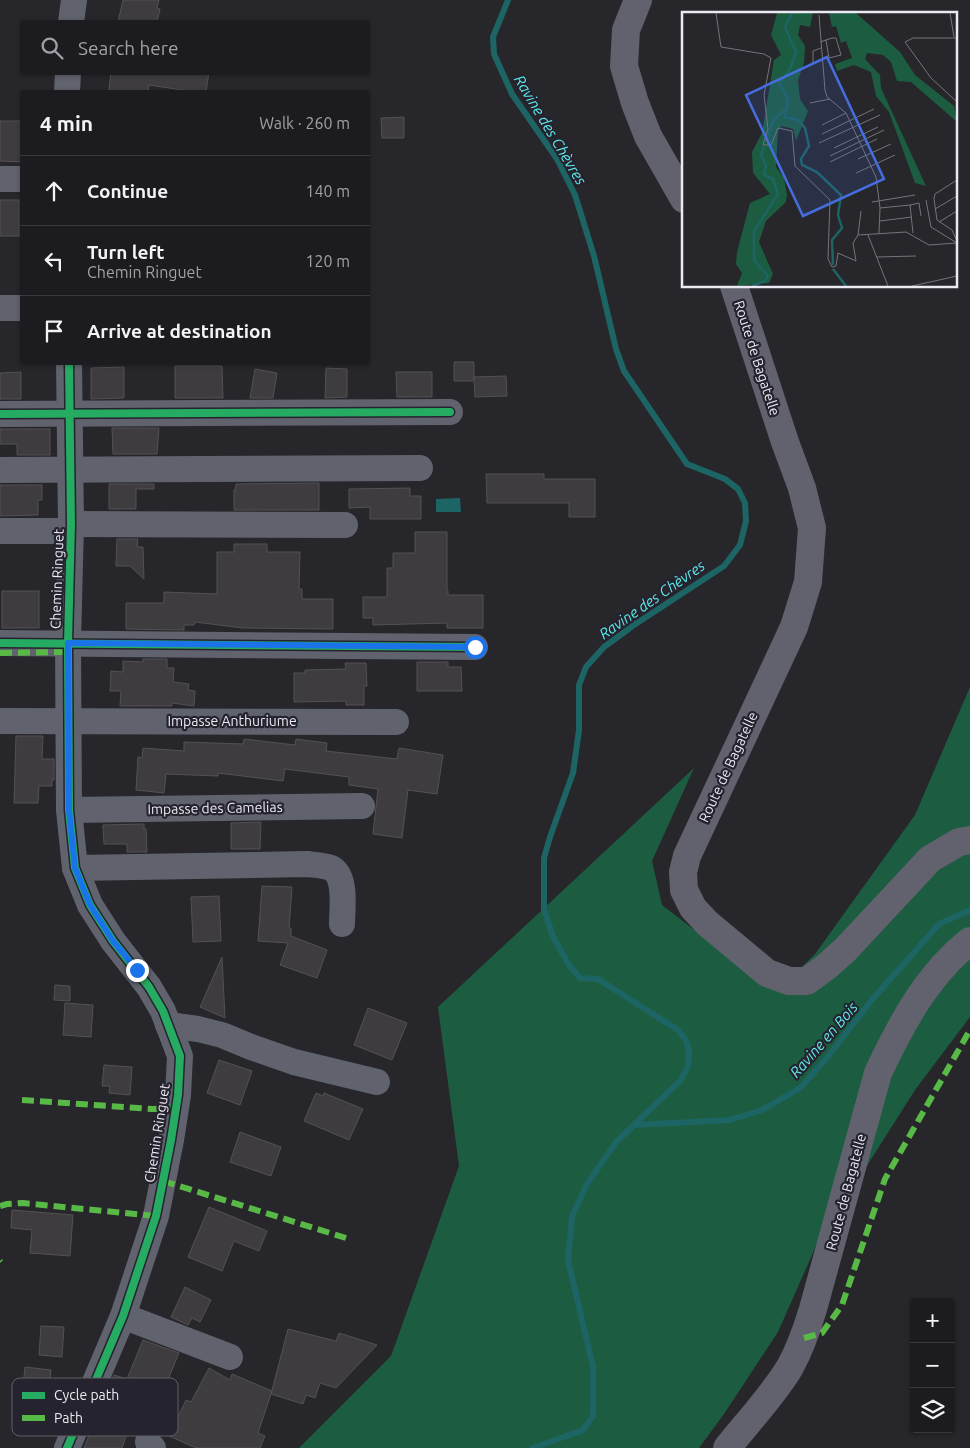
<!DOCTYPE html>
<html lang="en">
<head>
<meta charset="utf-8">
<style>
  body { margin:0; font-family:Ubuntu,sans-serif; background:#29292d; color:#f1f3f6 }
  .controls { position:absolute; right:15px; bottom:15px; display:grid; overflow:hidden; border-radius:5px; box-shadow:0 1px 4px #0004 }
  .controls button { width:45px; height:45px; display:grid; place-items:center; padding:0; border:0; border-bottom:1px solid #3a3a3e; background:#1c1c20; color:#f1f3f6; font:25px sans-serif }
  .stop { position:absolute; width:15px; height:15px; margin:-11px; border:4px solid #1a73e8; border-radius:50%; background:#fff }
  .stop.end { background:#1a73e8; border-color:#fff; box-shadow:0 1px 5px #0008 }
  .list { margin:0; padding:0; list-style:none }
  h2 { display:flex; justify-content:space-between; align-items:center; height:65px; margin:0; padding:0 20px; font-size:21px }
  h2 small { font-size:16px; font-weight:400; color:#a0a1a5 }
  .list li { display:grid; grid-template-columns:32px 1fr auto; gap:15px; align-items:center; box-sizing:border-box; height:70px; padding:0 20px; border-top:1px solid #3a3a3e }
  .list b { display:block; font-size:19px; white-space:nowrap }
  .list p { margin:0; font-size:16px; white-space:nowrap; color:#a0a1a5 }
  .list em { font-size:16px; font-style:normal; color:#a0a1a5 }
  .icon { flex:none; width:28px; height:28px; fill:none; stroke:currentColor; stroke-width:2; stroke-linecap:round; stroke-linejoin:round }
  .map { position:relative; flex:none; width:970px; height:1448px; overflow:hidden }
  .search { position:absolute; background:#1c1c20; box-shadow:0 1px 4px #0004; left:20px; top:20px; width:350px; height:55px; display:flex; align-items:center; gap:12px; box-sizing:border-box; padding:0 18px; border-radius:5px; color:#a0a1a5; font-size:19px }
  .panel { position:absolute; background:#1c1c20; box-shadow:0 1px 4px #0004; left:20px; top:90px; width:350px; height:275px; border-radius:5px }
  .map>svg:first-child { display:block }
  .forest { fill:#1c5d41 }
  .water { fill:#1d6464 }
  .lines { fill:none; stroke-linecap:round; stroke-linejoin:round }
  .stream { stroke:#1d6464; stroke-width:6 }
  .building { fill:#3e3c3f; stroke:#545155 }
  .minor { stroke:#60626d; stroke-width:26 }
  .major { stroke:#61626e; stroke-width:28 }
  .quiet { stroke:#58b947; stroke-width:6; stroke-dasharray:12 6; stroke-linecap:butt }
  .cycleway-casing { stroke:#25232e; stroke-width:11 }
  .cycleway { stroke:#26ab63; stroke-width:8 }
  .route { stroke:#1a73e8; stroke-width:6 }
  .labels { text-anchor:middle; stroke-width:4.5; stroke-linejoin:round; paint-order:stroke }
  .street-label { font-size:14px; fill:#ebe9f1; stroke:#25232e }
  .water-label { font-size:15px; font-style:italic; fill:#5debeb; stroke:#25232e }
  .inset-river { fill:none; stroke:#1d6464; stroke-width:2.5 }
  .inset-road { fill:none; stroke:#75747a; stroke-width:1 }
  .view { fill:#466ddd; fill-opacity:0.15; stroke:#466ddd; stroke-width:2.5 }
  .inset-edge { fill:none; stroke:#ebe9f1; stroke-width:2.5 }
  .key { fill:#25232e; stroke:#605e68; stroke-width:1 }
  .key-label { font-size:14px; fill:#ebe9f1 }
</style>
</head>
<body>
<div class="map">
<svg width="970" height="1448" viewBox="0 0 970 1448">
  <rect width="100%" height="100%" fill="#26262b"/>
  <polygon class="forest" points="970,687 970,1017 915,1090 816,1246 778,1332 724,1414 699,1448 299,1448 391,1356 459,1166 438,1007 694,768 652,861 662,905 762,982 794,975 815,954 915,815"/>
  <polygon class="water" points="460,498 461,512 436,512 436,499"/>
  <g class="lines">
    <g class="stream">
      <polyline points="508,0 493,37 494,54 512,94 557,159 575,195 594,256 616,349 624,371 687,464 725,479 738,489 745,503 746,521 740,545 724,566 634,625 604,647 586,667 579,685 579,730 573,773 550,837 544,858 544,909 553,937 569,965 580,978 598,979 678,1030 686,1040 689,1051 688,1066 681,1080 616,1142 587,1184 572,1216 568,1260 593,1367 593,1416 583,1430 533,1448"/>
      <polyline points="634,1125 730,1120 762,1110 800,1088 826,1059 871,1001 939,924 970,910"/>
    </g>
  </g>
  <g class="building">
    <polygon points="123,0 159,0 157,8 160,9 157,22 118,22"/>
    <polygon points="111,72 209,72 206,92 196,92 149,85 148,92 127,92 109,90"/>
    <polygon points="404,117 404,138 382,138 381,118"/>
    <polygon points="0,121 22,121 22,162 0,161"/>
    <rect x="0" y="200" width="19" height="36"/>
    <polygon points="454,362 474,362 474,380 474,377 506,376 507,396 475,397 474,381 454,381"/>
    <polygon points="175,366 222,366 223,398 175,398"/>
    <polygon points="124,367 124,398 91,399 91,368"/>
    <polygon points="326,368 347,369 347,397 325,398"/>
    <polygon points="255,369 277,373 273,398 250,398"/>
    <polygon points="21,372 21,399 0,399 0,373"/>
    <polygon points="396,372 432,372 432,397 397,397"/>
    <polygon points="112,428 159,428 157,454 113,454"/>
    <polygon points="0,429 50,429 50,455 17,455 17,444 0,444"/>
    <polygon points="486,474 544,474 544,479 595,479 595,517 569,517 569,503 487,503"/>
    <polygon points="319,483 319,510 234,510 234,490 235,490 236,484"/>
    <polygon points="109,484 154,484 154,489 136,489 136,509 109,509"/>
    <polygon points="0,485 42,485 42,500 38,500 38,515 0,516"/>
    <polygon points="410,488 410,496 421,496 421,519 370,519 370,507 349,508 349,489"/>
    <polygon points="415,532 447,532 447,591 448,591 448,595 483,595 483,628 447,628 447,623 373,625 373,618 363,618 363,597 387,597 387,568 393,568 393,553 415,553"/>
    <polygon points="117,539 138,539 137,547 143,547 144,579 130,566 116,566"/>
    <polygon points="234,544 267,544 267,552 300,552 299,589 302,589 302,599 333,599 333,629 243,628 195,622 194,625 184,625 184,630 126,629 126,603 164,603 164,592 217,594 217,552 234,552"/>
    <rect x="2" y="591" width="37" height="37"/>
    <polygon points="143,659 167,659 167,668 174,668 173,682 189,684 188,690 195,691 194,706 172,703 172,706 120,706 121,691 110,691 111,671 123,672 123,661 143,662"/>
    <polygon points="417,662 448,662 448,667 461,667 462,691 417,691"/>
    <polygon points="345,663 366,663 367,686 364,686 364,705 346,705 346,701 294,702 294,673 305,673 305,670 346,669"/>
    <polygon points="16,736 43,736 42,759 54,759 54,780 52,780 52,786 39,786 38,803 14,803"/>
    <polygon points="244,739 295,745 296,739 327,743 326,751 397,759 399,748 443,755 437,794 408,790 402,838 373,834 378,789 349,785 349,777 285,769 283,781 218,773 218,776 166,774 164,793 136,790 138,757 142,758 143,748 184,751 184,742 243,744"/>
    <polygon points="261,822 260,849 231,849 231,823"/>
    <polygon points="144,824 144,829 146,829 147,852 127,852 127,844 104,844 103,825"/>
    <polygon points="262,886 292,887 289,928 291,928 291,936 327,950 317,978 280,965 288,943 258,941"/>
    <polygon points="219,896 221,941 193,942 191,897"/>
    <polygon points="222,957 225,1018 200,1007"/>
    <polygon points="55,985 70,986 70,1001 54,1000"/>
    <polygon points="65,1003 93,1005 91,1037 63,1035"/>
    <polygon points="368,1008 407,1023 392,1060 354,1045"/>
    <polygon points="219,1060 252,1071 240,1105 207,1093"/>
    <polygon points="104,1065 132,1067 130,1095 109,1093 110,1086 102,1086"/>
    <polygon points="316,1093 323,1096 324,1093 363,1109 349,1140 304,1121"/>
    <polygon points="240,1132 281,1147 271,1176 230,1162"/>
    <polygon points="209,1207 267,1231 259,1251 234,1241 222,1271 188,1257"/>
    <polygon points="12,1210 73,1215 70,1256 30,1253 32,1230 11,1228"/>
    <polygon points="185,1287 211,1300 200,1322 192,1318 188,1325 171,1317"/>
    <polygon points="41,1326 64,1327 62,1357 39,1355"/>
    <polygon points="288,1329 336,1341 339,1333 377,1345 336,1388 320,1383 315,1398 306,1395 303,1404 271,1394"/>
    <polygon points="143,1340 179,1353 159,1401 141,1394 122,1448 84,1448 114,1375 127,1379"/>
    <polygon points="25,1367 51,1370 49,1390 58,1392 56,1411 21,1408"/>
    <polygon points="209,1368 230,1380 232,1374 272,1391 258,1433 265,1436 260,1448 196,1448 169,1436 186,1400 191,1402"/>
  </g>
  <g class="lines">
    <g class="minor">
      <polyline points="71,22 74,0"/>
      <polyline points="67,92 68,72"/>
      <polyline points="0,179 22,179"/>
      <polyline points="0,308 22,308"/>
      <polyline points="0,414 450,412"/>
      <polyline points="0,470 420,468"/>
      <polyline points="71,524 345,525"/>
      <polyline points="0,531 71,531"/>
      <polyline points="0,643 475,647"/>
      <polyline points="0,721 396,722"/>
      <polyline points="69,810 362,806"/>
      <path d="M75 868 307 864C315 865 323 865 331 868 347 876 342 909 342 924"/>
      <polyline points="168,1025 198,1029 222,1035 251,1047 294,1062 377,1082"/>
      <polyline points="123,1316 230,1357"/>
      <polyline points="148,1442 153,1448"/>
      <polyline points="67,1448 123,1316 156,1216 171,1140 178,1095 180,1056 163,1011 149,987 113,941 90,905 75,868 69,810 68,643 71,524 69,362"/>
    </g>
    <g class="major">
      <polyline points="638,0 626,30 624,66 635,103 648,136 684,199"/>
      <polyline points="734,286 785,442 802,488 812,528 808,582 794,627 687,856 683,872 684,890 693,908 707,923 767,973 789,981 807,981 826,967 846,949 930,859 959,842 970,840"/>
      <path d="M727 1448C747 1423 774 1394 790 1367 800 1349 807 1329 813 1309L878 1073C901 1024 927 975 970 941"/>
    </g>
    <g class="quiet">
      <polyline points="0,653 68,652"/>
      <polyline points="22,1100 152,1109 176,1108"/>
      <polyline points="163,1181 346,1238"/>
      <polyline points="0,1206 7,1204 23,1203 156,1216"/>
      <polyline points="0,1261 1,1262"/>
      <polyline points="804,1338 822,1333 842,1305 885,1179 970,1030"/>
    </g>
    <g class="cycleway-casing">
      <g id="cycleway">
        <polyline points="0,414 450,412"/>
        <polyline points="0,643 475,647"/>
        <polyline points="67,1448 123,1316 156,1216 171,1140 178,1095 180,1056 163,1011 149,987 113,941 90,905 75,868 69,810 68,643 71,524 69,362"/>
      </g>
    </g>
    <use href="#cycleway" class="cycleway"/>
  </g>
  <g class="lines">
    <polyline class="route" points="137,970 113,941 90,905 75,868 69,810 68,643 475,647"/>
  </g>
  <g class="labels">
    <g class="street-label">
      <text transform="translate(757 358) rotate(72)" y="5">Route de Bagatelle</text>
      <text transform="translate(57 579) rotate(-88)" y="5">Chemin Ringuet</text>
      <text x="232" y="726">Impasse Anthuriume</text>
      <text transform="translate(728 767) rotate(-65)" y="5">Route de Bagatelle</text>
      <text transform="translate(215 808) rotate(-1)" y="5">Impasse des Camelias</text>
      <text transform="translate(157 1133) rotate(-81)" y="5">Chemin Ringuet</text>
      <text transform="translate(846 1192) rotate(-75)" y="5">Route de Bagatelle</text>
    </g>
    <g class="water-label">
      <text transform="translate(550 130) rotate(59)" y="5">Ravine des Chèvres</text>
      <text transform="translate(652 600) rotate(-35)" y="5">Ravine des Chèvres</text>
      <text transform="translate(824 1040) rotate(-49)" y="5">Ravine en Bois</text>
    </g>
  </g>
  <g transform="translate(682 12)">
    <rect width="275" height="275" fill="#26262b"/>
    <path d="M95 1H131L128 15 118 13 116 23 123 34 122 51 116 68 118 87 126 99 114 129 111 117 100 114 96 119 94 155 102 166 105 183 104 190 84 209 77 230 91 262 87 271 55 274 60 261 54 252 55 240 68 191 88 182 71 161 70 140 80 121 92 48 99 43 89 23ZM147 1H174L218 40 233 63 272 94 275 110 229 70 215 69 209 50 201 43 185 41 183 47 198 63 199 76 244 174 233 171 207 100 194 84 189 60 172 53 155 59 153 52 170 46 164 29 159 31 154 14 150 15Z" fill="#1c5d41"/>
    <path class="inset-river" d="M110 1 103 15 114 40 108 57 97 71 106 87 103 105 116 108 123 116 127 134 119 147 120 153 135 160 159 183 156 203 160 216 150 228 151 253M84 129 92 107 103 98M151 257 164 274M70 274 83 269 86 264 72 248V219L96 182 91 167 82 163 84 154 79 143 82 135"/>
    <path class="inset-road" d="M34 1 39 35 82 42 89 46 82 83 86 117 81 133H89L96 116 110 119 113 154 148 188 146 247 150 255 154 254 156 241 174 249 171 231 176 223 224 220 247 233 275 231M268 1 272 25M137 3 143 78 145 85 164 101 194 165 198 196 197 221M275 26H231L223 30 249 66 275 90M138 30 150 26H154L159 43 147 46 144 28M131 51V39L139 36M128 91 148 87M140 113 164 101M140 122 192 97M175 125 196 115M137 131 198 103M152 136 175 125M148 144 202 118M176 147 209 132M148 150 195 127M174 161 213 143M275 168 253 182 252 187 255 208 270 218 275 229M244 188 249 215 275 231M190 190 233 183M228 193 237 191 239 204M198 196 228 193 231 221M253 197 275 184M198 209 230 205M257 210 275 199M176 223 179 199M186 223 206 274M195 245 234 244M230 274 275 264"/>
    <path class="view" d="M145 45 202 167 121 204 64 83Z"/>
    <rect width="275" height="275" class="inset-edge"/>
  </g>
  <rect x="12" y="1378" width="166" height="58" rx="8" class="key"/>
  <rect x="22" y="1392" width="23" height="7" fill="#26ab63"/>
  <rect x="22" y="1415" width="23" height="6" fill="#58b947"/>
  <g class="key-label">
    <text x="54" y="1400">Cycle path</text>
    <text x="54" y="1423">Path</text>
  </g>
</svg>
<div class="controls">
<button>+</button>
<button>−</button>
<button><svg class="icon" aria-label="layers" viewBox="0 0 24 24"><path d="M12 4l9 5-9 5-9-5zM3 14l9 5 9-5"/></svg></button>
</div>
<div class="stop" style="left:475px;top:647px"></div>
<div class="stop end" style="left:137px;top:970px"></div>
<div class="search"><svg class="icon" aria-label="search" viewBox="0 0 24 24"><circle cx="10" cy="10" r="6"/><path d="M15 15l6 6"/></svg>Search here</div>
<section class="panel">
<h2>4 min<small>Walk · 260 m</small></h2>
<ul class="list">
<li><svg class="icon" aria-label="ahead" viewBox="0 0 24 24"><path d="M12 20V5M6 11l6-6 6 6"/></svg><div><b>Continue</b></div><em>140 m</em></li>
<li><svg class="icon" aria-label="left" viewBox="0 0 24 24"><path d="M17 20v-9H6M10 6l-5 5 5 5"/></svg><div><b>Turn left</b><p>Chemin Ringuet</p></div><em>120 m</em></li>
<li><svg class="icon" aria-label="arrive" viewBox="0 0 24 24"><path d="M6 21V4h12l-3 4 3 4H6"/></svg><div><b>Arrive at destination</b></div></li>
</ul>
</section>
</div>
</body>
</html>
